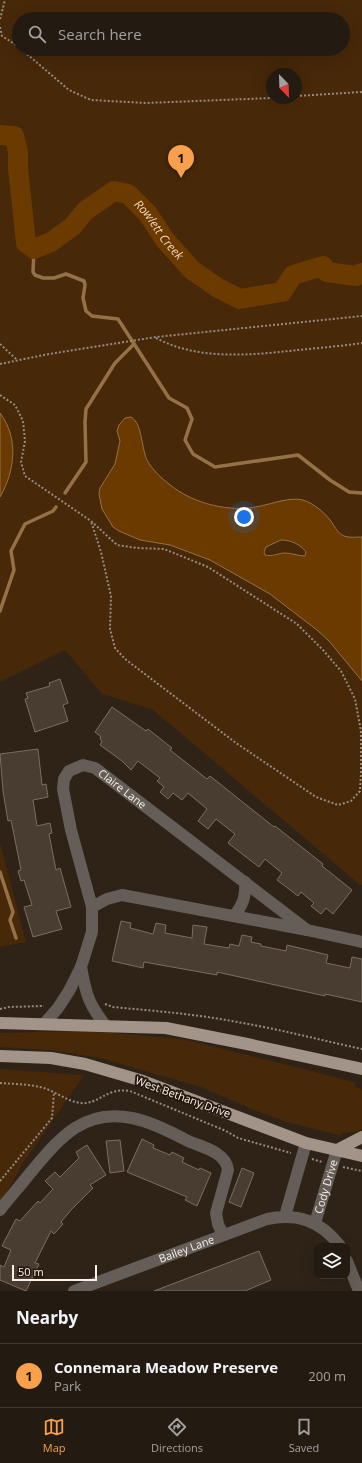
<!DOCTYPE html>
<html lang="en">
<head>
<meta charset="utf-8">
<style>
  body { margin:0; font-family:"Open Sans",sans-serif; background:#2f2720; color:#f1f3f6 }
  .controls { position:absolute; right:12px; bottom:12px; display:grid; overflow:hidden; border-radius:8px; box-shadow:0 4px 16px #0002 }
  .controls button { width:36px; height:36px; display:grid; place-items:center; padding:0; border:0; border-bottom:1px solid #403832; background:#231a12; color:#f1f3f6; font:20px sans-serif }
  .compass { position:absolute; left:266px; top:68px; width:36px; height:36px; border-radius:50%; background:#231a12; box-shadow:0 4px 16px #0002; rotate:157deg }
  .scale { position:absolute; left:12px; bottom:10px; width:85px; box-sizing:border-box; padding-left:4px; border:2px solid #faf1ea; border-top:0; font-size:11px; line-height:14px; white-space:nowrap; color:#faf1ea; -webkit-text-stroke:3px #25190f; paint-order:stroke }
  .you { position:absolute; left:244px; top:517px; width:14px; height:14px; margin:-10px; border:3px solid #fff; border-radius:50%; background:#1a73e8; box-shadow:0 0 0 6px #1a73e833 }
  .badge { display:grid; place-items:center; width:26px; height:26px; border-radius:50%; background:#f9a04c; color:#111; font-size:13px; font-weight:700 }
  .pin { position:absolute; translate:-50% -33px; filter:drop-shadow(0 1px 2px #0008) }
  .pin::after { content:''; position:absolute; top:21px; width:14px; height:12px; background:inherit; clip-path:polygon(0 0,100% 0,50% 100%) }
  .list { margin:0; padding:0; list-style:none }
  h2 { display:flex; justify-content:space-between; align-items:center; height:52px; margin:0; padding:0 16px; font-size:17px }
  h2 small { font-size:13px; font-weight:400; color:#a3a19f }
  .list li { display:grid; grid-template-columns:26px 1fr auto; gap:12px; align-items:center; box-sizing:border-box; height:64px; padding:0 16px; border-top:1px solid #403832 }
  .list b { display:block; font-size:15px; white-space:nowrap }
  .list p { margin:0; font-size:13px; white-space:nowrap; color:#a3a19f }
  .list em { font-size:13px; font-style:normal; color:#a3a19f }
  .icon { flex:none; width:22px; height:22px; fill:none; stroke:currentColor; stroke-width:2; stroke-linecap:round; stroke-linejoin:round }
  .map { position:relative; flex:none; width:362px; height:1291px; overflow:hidden }
  .search { position:absolute; background:#231a12; box-shadow:0 4px 16px #0002; left:12px; right:12px; top:12px; height:44px; display:flex; align-items:center; gap:10px; box-sizing:border-box; padding:0 14px; border-radius:22px; color:#a3a19f; font-size:15px }
  .sheet { height:116px; background:#231a12 }
  nav { display:flex; justify-content:space-around; align-items:center; box-sizing:border-box; height:56px; border-top:1px solid #403832; background:#231a12; font-size:11px; color:#a3a19f }
  nav a { display:grid; justify-items:center; gap:2px }
  nav .on { color:#f9a04c }
  .map>svg:first-child { display:block }
  .green { fill:#472809; fill-rule:evenodd }
  .water { fill:#6a3a01; stroke:#957147; fill-rule:evenodd }
  .lines { fill:none; stroke-linecap:round; stroke-linejoin:round }
  .stream { stroke:#957147; stroke-width:3.5 }
  .river { stroke:#6a3a01; stroke-width:20 }
  .building { fill:#493c30; stroke:#7d6d61 }
  .path { stroke:#958b82; stroke-width:2; stroke-dasharray:2 2; stroke-linecap:butt }
  .minor { stroke:#645d58; stroke-width:12 }
  .major { stroke:#a29489; stroke-width:12 }
  .labels { text-anchor:middle; stroke-width:4; stroke-linejoin:round; paint-order:stroke }
  .street-label { font-size:11px; fill:#faf1ea; stroke:#25190f }
  .water-label { font-size:12px; font-style:italic; fill:#f3d4bb; stroke:#25190f }
</style>
</head>
<body>
<div class="map">
<svg width="362" height="1291" viewBox="0 0 362 1291">
  <rect width="100%" height="100%" fill="#2f2318"/>
  <g class="green">
    <path d="M0 0H362V885L359 884 152 709 102 694 65 650 0 682ZM19 19H343V49H19ZM272 74H296V98H272Z"/>
    <polygon points="0,843 26,942 0,947"/>
    <polygon points="74,1031 113,1033 182,1039 316,1072 356,1083 355,1086 362,1090 362,1129 356,1132 342,1133 342,1136 287,1122 254,1110 201,1087 100,1058 50,1050 0,1047 0,1033"/>
    <polygon points="0,1069 84,1075 21,1166 0,1205"/>
  </g>
  <g class="water">
    <path d="M0 413C19 438 15 471 0 497Z"/>
    <path d="M131 417C143 424 141 450 148 462 153 470 161 478 169 484 193 504 230 513 261 506 274 503 290 497 303 500 313 503 324 512 330 520 334 525 337 533 344 536 349 538 356 537 362 537V681L329 641 317 630 270 594 210 560 170 545 140 540 119 531 113 527 102 509 99 494 100 488 115 464 120 441 117 431 119 425 125 418ZM281 540C291 540 300 544 306 552L305 556C298 556 292 553 285 553 279 553 272 557 265 555L264 552 266 547Z"/>
  </g>
  <g class="lines">
    <g class="stream">
      <polyline points="34,249 33,272 35,275 43,278 54,278 66,274 84,281 85,285 83,298 86,311 92,316 118,319 169,398 187,408 192,419 185,440 193,454 215,467 298,455 330,480 349,492 362,493"/>
      <polyline points="65,493 86,462 85,422 86,409 115,363 134,344"/>
      <polyline points="0,611 14,570 11,551 25,524 53,511 56,507"/>
      <polyline points="0,872 13,912 10,920 16,938"/>
    </g>
    <path class="river" id="s1" d="M0 135 14 136 18 151V169L26 243 34 249 51 242 73 226 85 211 114 191 128 194 148 214 165 240 192 270 218 288 240 299 282 292 293 275 323 266 327 272 356 276 362 273"/>
  </g>
  <g class="building">
    <polygon points="60,679 68,703 63,705 68,721 35,732 25,699 28,698 26,693 50,686 49,683"/>
    <polygon points="112,707 146,731 148,729 172,748 170,750 207,779 210,776 274,827 275,826 323,864 322,866 352,890 333,914 326,908 321,914 311,906 314,903 301,892 298,896 277,880 282,873 265,859 259,867 228,843 235,834 216,819 208,829 198,821 207,809 188,793 182,800 173,793 168,799 160,792 164,787 157,781 160,778 138,761 131,770 122,761 100,745 102,741 100,739 101,737 95,732"/>
    <polygon points="38,749 42,785 46,784 48,797 33,800 37,826 50,823 52,833 49,834 56,870 60,868 71,907 56,911 62,929 33,937 24,907 32,905 24,880 21,881 18,871 21,870 11,820 8,821 3,791 0,754"/>
    <polygon points="121,921 131,923 130,928 153,934 156,923 166,925 165,933 192,938 193,925 207,927 204,944 229,948 230,944 239,946 242,935 252,937 251,942 261,944 261,946 286,951 287,945 328,955 326,963 350,968 352,957 362,959 362,1002 325,994 325,996 217,972 217,975 144,962 143,968 112,961"/>
    <polygon points="142,1139 154,1145 153,1148 170,1155 172,1152 184,1158 182,1162 199,1170 200,1168 211,1173 197,1206 185,1200 187,1197 127,1172"/>
    <polygon points="120,1140 124,1171 110,1173 106,1141"/>
    <polygon points="87,1145 106,1175 90,1185 93,1188 71,1210 61,1222 63,1224 54,1234 51,1231 35,1263 39,1264 26,1291 0,1280 0,1265 4,1267 11,1250 2,1246 16,1219 20,1221 38,1201 40,1203 53,1189 45,1181 55,1172 60,1177 79,1158 76,1152"/>
    <polygon points="242,1168 254,1173 241,1207 229,1202"/>
    <polygon points="259,1251 271,1280 245,1291 154,1291"/>
  </g>
  <g class="lines">
    <g class="path">
      <polyline points="0,19 5,0"/>
      <polyline points="0,27 2,36 19,47"/>
      <polyline points="21,49 69,90 91,100 146,103 272,98"/>
      <polyline points="296,96 362,92"/>
      <path d="M156 338C199 361 252 355 298 350 319 348 341 346 362 343"/>
      <polyline points="0,344 17,360"/>
      <polyline points="0,364 49,354 156,337 362,316"/>
      <polyline points="0,395 15,405 23,421 25,441 21,462 25,476 91,521 117,545 137,548 164,549 208,567 297,624 323,650 341,671 355,699 361,731 361,773 360,791 351,801 338,805 316,797 236,743 125,659 115,648 110,629 111,596 101,552 91,521"/>
      <path d="M105 1004 113 1007C155 1011 196 1014 237 1022 279 1029 320 1040 362 1049"/>
      <polyline points="0,1009 9,1007 44,1006"/>
      <path d="M0 1083C13 1084 27 1084 40 1087 54 1090 66 1101 80 1103 99 1105 106 1087 130 1091L226 1131 238 1138 291 1153"/>
      <polyline points="312,1159 322,1162"/>
      <polyline points="343,1167 362,1171"/>
      <polyline points="0,1181 52,1118 54,1092"/>
    </g>
    <g class="minor">
      <polyline points="92,907 107,899 122,895 307,930 362,942"/>
      <path d="M234 916C243 905 246 896 245 882"/>
      <path d="M81 967C86 994 88 1003 105 1025"/>
      <path id="s2" d="M44 1024 58 1008 69 991 81 967 92 932V907L71 830 63 789 64 779 69 771 83 765 95 768 307 930"/>
      <path d="M0 1210C10 1197 21 1185 31 1172 59 1139 83 1108 132 1118 148 1121 173 1133 188 1141 202 1147 226 1152 228 1170L216 1213 218 1224 223 1235"/>
      <polyline points="285,1216 306,1143"/>
      <path id="s3" d="M315 1223 337 1150"/>
      <polyline points="347,1261 359,1291"/>
      <path id="s4" d="M74 1291 267 1219C298 1213 321 1221 340 1246"/>
    </g>
    <g class="major">
      <polyline points="0,1023 166,1028 247,1044 362,1069"/>
      <polyline points="0,1056 51,1058 85,1064 143,1081 306,1143 362,1156"/>
      <polyline points="337,1150 362,1137"/>
    </g>
  </g>
  <g class="labels">
    <g class="street-label">
      <text dy="4" stroke="none"><textPath href="#s2" startOffset="333">Claire Lane</textPath></text>
      <text transform="translate(183 1097) rotate(20)" y="4">West Bethany Drive</text>
      <text dy="4" stroke="none"><textPath href="#s3" startOffset="38">Cody Drive</textPath></text>
      <text dy="4" stroke="none"><textPath href="#s4" startOffset="120">Bailey Lane</textPath></text>
    </g>
    <g class="water-label">
      <text dy="4" stroke="none"><textPath href="#s1" startOffset="294">Rowlett Creek</textPath></text>
    </g>
  </g>
</svg>
<div class="controls">
<button><svg class="icon" aria-label="layers" viewBox="0 0 24 24"><path d="M12 4l9 5-9 5-9-5zM3 14l9 5 9-5"/></svg></button>
</div>
<svg class="compass" viewBox="-18 -18 36 36"><path d="M0-13l5 13h-10z" fill="#e53935"/><path d="M0 13l5-13h-10z" fill="#a3a19f"/></svg>
<div class="scale">50 m</div>
<div class="you"></div>
<div class="pin badge" style="left:181px;top:178px">1</div>
<div class="search"><svg class="icon" aria-label="search" viewBox="0 0 24 24"><circle cx="10" cy="10" r="6"/><path d="M15 15l6 6"/></svg>Search here</div>
</div>
<section class="sheet">
<h2>Nearby<small></small></h2>
<ul class="list">
<li><span class="badge">1</span><div><b>Connemara Meadow Preserve</b><p>Park</p></div><em>200 m</em></li>
</ul>
</section>
<nav>
<a class="on"><svg class="icon" aria-label="map" viewBox="0 0 24 24"><path d="M3 6l6-2 6 2 6-2v14l-6 2-6-2-6 2zM9 4v14M15 6v14"/></svg>Map</a>
<a><svg class="icon" aria-label="directions" viewBox="0 0 24 24"><path d="M12 3l9 9-9 9-9-9zM9 14v-3h6M13 9l2 2-2 2"/></svg>Directions</a>
<a><svg class="icon" aria-label="saved" viewBox="0 0 24 24"><path d="M7 4h10v16l-5-4-5 4z"/></svg>Saved</a>
</nav>
</body>
</html>
